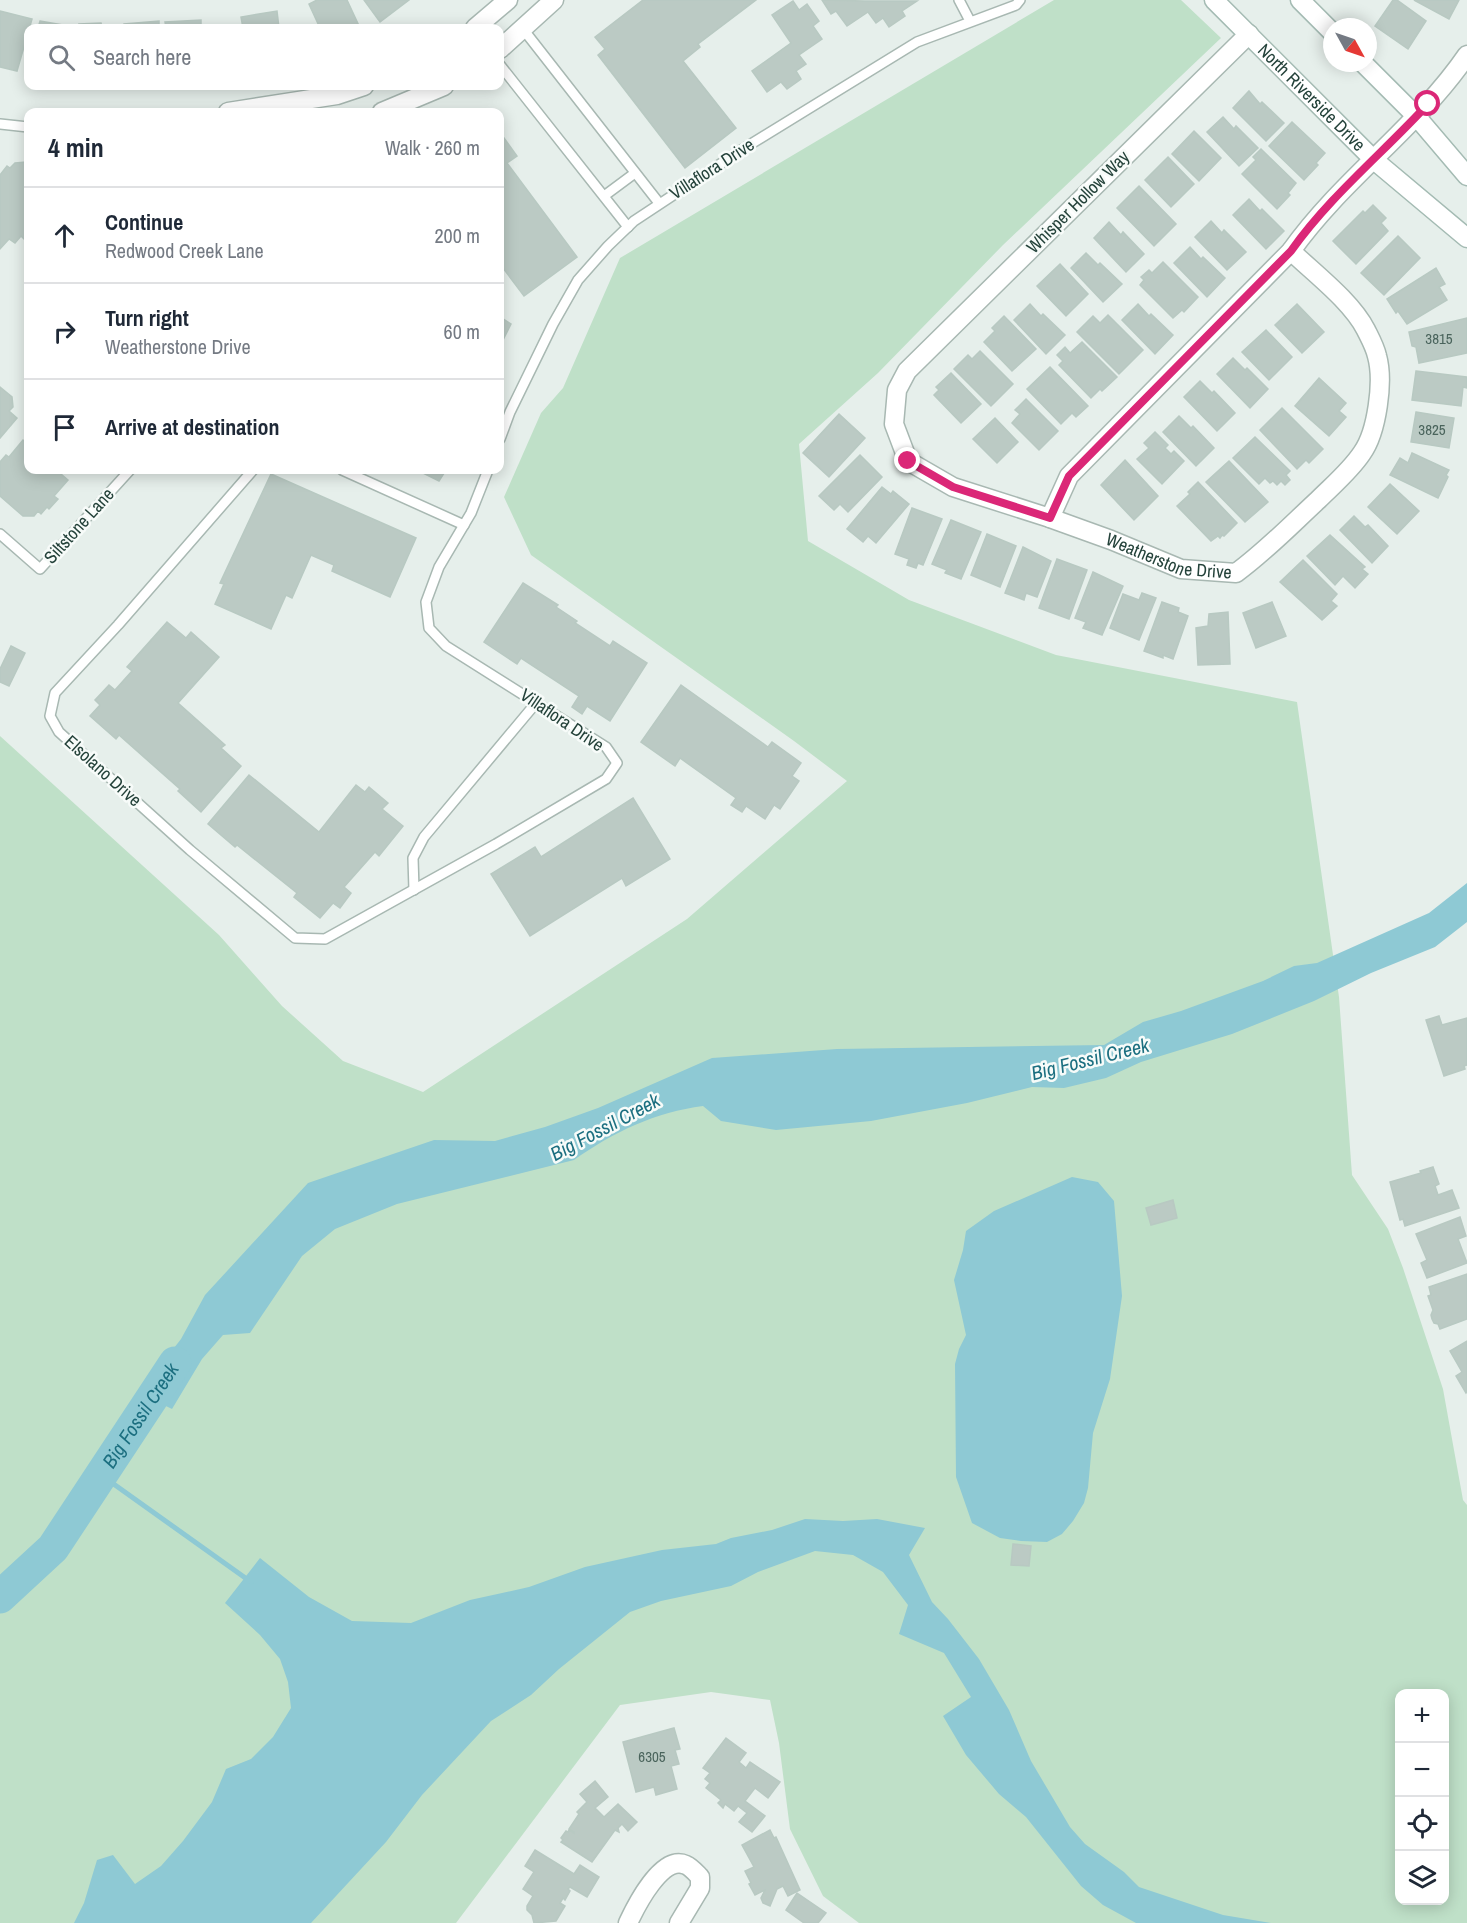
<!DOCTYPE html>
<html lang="en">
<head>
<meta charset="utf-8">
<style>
  body { margin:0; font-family:"Archivo Narrow",sans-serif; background:#f6f6f7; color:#1f2937 }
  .controls { position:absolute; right:18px; bottom:18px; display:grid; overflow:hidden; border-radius:12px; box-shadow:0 3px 15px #0003 }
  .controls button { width:54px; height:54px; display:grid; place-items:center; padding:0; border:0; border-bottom:2px solid #e0e1e3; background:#fff; color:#1f2937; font:30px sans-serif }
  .compass { position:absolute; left:1323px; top:18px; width:54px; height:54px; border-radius:50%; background:#fff; box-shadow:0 3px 15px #0003; rotate:130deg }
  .stop { position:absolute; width:18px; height:18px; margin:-14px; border:4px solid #db2777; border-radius:50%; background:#fff }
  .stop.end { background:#db2777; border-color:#fff; box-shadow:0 2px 6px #0008 }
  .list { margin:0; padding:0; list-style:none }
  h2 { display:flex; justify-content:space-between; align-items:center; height:78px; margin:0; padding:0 24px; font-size:26px }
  h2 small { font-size:20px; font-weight:400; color:#747a83 }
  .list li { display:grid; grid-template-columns:39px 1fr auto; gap:18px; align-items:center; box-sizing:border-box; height:96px; padding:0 24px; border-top:2px solid #e0e1e3 }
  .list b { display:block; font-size:22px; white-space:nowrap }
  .list p { margin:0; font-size:20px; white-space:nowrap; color:#747a83 }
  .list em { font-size:20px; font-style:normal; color:#747a83 }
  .icon { flex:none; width:33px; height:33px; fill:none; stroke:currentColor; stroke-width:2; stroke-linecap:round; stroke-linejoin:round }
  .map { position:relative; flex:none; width:1467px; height:1923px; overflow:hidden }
  .search { position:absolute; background:#fff; box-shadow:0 3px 15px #0003; left:24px; top:24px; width:480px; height:66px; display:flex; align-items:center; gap:15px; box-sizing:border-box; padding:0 21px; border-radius:12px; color:#747a83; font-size:22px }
  .panel { position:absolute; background:#fff; box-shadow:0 3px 15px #0003; left:24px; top:108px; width:480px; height:366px; border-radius:12px }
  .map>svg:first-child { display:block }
  .green { fill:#bfe0c8; fill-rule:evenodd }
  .water { fill:#8ec9d4 }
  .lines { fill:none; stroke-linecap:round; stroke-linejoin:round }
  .stream { stroke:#8ec9d4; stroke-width:5 }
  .river { stroke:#8ec9d4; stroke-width:33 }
  .building { fill:#bbcac4; stroke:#b8c9c2; stroke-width:1.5 }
  .service-casing { stroke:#a8b8b2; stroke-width:12 }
  .minor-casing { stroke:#a8b8b2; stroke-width:21 }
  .secondary-casing { stroke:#a4bbb3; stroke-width:21 }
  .service { stroke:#fff; stroke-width:9 }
  .minor { stroke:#fff; stroke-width:18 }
  .secondary { stroke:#fff; stroke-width:18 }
  .route { stroke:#db2777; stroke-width:8 }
  .labels { text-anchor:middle; stroke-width:5; stroke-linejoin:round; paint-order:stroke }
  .number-label { font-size:15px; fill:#4a645c }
  .street-label { font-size:18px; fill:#24423a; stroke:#f7fbf9 }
  .water-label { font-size:20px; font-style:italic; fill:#1c6f80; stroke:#f7fbf9 }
</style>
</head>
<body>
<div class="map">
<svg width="1467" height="1923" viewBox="0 0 1467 1923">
  <rect width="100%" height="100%" fill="#e6efeb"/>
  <path class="green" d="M1054 0H1181L1221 38 1003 245 878 373 799 444 808 541 909 600 1056 655 1297 702 1339 997 1352 1175 1388 1229 1403 1268 1443 1389 1463 1500 1467 1505V1923H859L823 1896 790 1829 779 1743 770 1700 711 1692 620 1705 456 1923H0V736L219 935 282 1006 343 1061 423 1092 687 919 847 781 794 741 531 555 504 497 541 413 563 388 620 258ZM1400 1694H1444V1900H1400Z"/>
  <g class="water">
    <path d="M1467 883V922L1435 947 1371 973 1314 1001 1232 1034 1141 1062 1106 1078 1064 1088 1032 1087 967 1103 871 1121 776 1130 721 1121 703 1106C656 1112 613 1132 574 1160L397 1204 335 1229 302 1256 250 1333 223 1335 202 1359 172 1409 139 1393 181 1339 205 1295 308 1183 434 1140 495 1141 545 1127 598 1108 712 1058 837 1049 1104 1045 1143 1022 1181 1011 1263 981 1294 966 1317 963 1429 913Z"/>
    <polygon points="1072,1177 1098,1182 1114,1201 1122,1296 1110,1379 1093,1433 1088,1488 1084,1503 1073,1521 1062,1534 1047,1542 1021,1541 1000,1538 972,1523 956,1477 955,1364 959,1349 966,1335 954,1280 963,1250 966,1231 994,1211"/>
    <polygon points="805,1519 843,1521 877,1519 925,1528 909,1555 932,1602 948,1619 979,1659 1009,1710 1031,1761 1070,1827 1085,1844 1124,1872 1139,1887 1223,1915 1271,1923 1136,1923 1103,1905 1081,1886 1026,1817 999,1794 966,1755 943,1716 971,1697 944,1653 899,1634 908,1605 883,1572 853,1555 815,1551 758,1572 731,1586 661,1601 630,1612 559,1669 531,1695 491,1721 422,1795 386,1842 311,1923 74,1923 84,1903 97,1860 113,1855 135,1884 161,1866 183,1841 212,1802 226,1769 251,1759 273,1737 291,1708 288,1682 280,1659 260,1635 225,1603 260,1558 309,1597 352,1621 411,1623 470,1600 529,1587 585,1567 662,1550 716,1544 731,1538 772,1530"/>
  </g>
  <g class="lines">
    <polyline class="stream" points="101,1475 251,1582"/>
    <path class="river" id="s1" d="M0 1597 53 1548 175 1363"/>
  </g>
  <g class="building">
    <polygon points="317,0 347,0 360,28 320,28 309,4"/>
    <polygon points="364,0 409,0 380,22"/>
    <polygon points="643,0 756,0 698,44 700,47 683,61 736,128 685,168 598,55 605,49 595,37"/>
    <polygon points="822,0 865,1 917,1 902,11 905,16 889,27 883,18 876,23 868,12 847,26 836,11 831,14"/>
    <polygon points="1393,0 1397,0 1426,21 1408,49 1375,26"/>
    <polygon points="1414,0 1459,0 1449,19"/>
    <polygon points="793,1 799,10 807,4 819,21 813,26 822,39 799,55 806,64 796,71 801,79 787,89 781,82 767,92 752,71 791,43 772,15"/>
    <polygon points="0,11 32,19 17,71 0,67"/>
    <polygon points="277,11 279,28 243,28 241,17"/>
    <polygon points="201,20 201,28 166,28 165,22"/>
    <polygon points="40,21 74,27 74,28 38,28"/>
    <polygon points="159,21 159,28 124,28 124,24"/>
    <polygon points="101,23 102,27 117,26 117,28 80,28 79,24"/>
    <polygon points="1249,91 1260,104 1262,102 1284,123 1266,141 1233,108"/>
    <polygon points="1223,117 1234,129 1236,126 1258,148 1239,166 1207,132"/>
    <polygon points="1292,122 1325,153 1316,163 1318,165 1304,180 1269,146"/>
    <polygon points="1194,131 1221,158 1199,181 1172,154"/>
    <polygon points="504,138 517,156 507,163 577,257 524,296 500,264 500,141"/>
    <polygon points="1261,149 1296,183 1288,193 1290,195 1277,209 1242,174 1256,160 1253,157"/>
    <polygon points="1168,157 1194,184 1171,207 1145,180"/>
    <polygon points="26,162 28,165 28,235 24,239 21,236 15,243 9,239 0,249 0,175 7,166 10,168 15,163"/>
    <polygon points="1139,186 1176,224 1154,246 1117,208"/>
    <polygon points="1249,199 1260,211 1262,209 1284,231 1266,249 1233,215"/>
    <polygon points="1373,205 1386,218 1381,223 1388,231 1356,264 1333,241 1363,211 1365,213"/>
    <polygon points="1211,221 1222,233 1224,230 1246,252 1227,270 1195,237"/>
    <polygon points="1109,222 1121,235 1123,232 1144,254 1126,272 1094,238"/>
    <polygon points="1398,236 1420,258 1384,295 1361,273"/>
    <polygon points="1190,247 1201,259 1203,257 1225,278 1207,297 1174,263"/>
    <polygon points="1086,253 1098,265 1100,263 1122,284 1103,302 1071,268"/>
    <polygon points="1163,262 1198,297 1184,312 1182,310 1173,318 1140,285 1144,280 1141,277 1149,270 1152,273"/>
    <polygon points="1060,264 1088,294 1066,316 1037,286"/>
    <polygon points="1436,268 1445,284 1439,287 1447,300 1407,324 1398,311 1396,313 1387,299"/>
    <polygon points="1030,304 1041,316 1043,314 1065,335 1046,354 1014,320"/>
    <polygon points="1138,304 1149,316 1151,314 1173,335 1155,354 1122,320"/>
    <polygon points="1297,304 1324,332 1302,353 1275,325"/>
    <polygon points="1108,315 1143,350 1119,374 1077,332 1093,316 1100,323"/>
    <polygon points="1004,316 1036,349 1012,371 984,342 995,331 992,328"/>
    <polygon points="500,317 511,324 500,346"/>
    <polygon points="1467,318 1467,353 1419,363 1416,347 1412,346 1409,332"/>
    <polygon points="1266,330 1292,357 1269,380 1242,352"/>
    <polygon points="1082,342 1117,377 1102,391 1100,389 1091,398 1059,365 1063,361 1057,355 1065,347 1070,353"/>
    <polygon points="980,351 1013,384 991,406 954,369 968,355 972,359"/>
    <polygon points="1233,358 1245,370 1247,368 1268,389 1250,408 1217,374"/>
    <polygon points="1050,367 1088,406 1076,417 1072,413 1061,424 1027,389"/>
    <polygon points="1416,371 1467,377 1467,388 1463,387 1461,406 1412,400"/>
    <polygon points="951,373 981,404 961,423 934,395 939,390 936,387"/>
    <polygon points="1319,378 1346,403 1339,411 1346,417 1329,436 1295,406"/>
    <polygon points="1200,381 1212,393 1214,391 1235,413 1217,431 1184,397"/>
    <polygon points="0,387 12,397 13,407 9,411 17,418 0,438"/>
    <polygon points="1026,399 1058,431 1039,450 1012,423 1020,414 1015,410"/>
    <polygon points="1282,408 1323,449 1309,463 1306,460 1297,469 1260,430"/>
    <polygon points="1416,412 1454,418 1449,448 1411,442"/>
    <polygon points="839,414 865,438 829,477 803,453"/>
    <polygon points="1179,416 1191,428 1193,426 1214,448 1196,466 1163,432"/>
    <polygon points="995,418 1018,442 997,463 973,439"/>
    <polygon points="1155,432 1168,445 1165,448 1171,454 1174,451 1184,461 1162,484 1137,459 1149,448 1144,443"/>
    <polygon points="1255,437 1290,471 1286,475 1290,480 1285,485 1281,481 1277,485 1273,481 1270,483 1265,478 1259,484 1233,458"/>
    <polygon points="23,440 28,444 28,470 64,470 61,474 68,480 54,496 58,499 49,509 47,507 41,514 38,511 34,516 23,516 0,496 0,462 6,455 9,457"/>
    <polygon points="1412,453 1449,470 1446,475 1448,477 1438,498 1390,475 1400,458 1408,463"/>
    <polygon points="860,455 882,477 848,512 840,504 834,510 819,496"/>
    <polygon points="1125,460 1158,496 1134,520 1101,485"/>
    <polygon points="1229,461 1268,502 1245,522 1206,482"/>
    <polygon points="417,470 446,470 439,481"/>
    <polygon points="271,474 416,538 390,597 332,571 334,565 311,555 292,598 286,595 271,629 215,604 224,584 220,583"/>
    <polygon points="1198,482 1237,523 1224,536 1222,535 1220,538 1218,536 1211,541 1177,506 1190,494 1188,492"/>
    <polygon points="1390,484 1419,511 1397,534 1368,507"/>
    <polygon points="882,487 891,494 893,491 909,504 876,543 868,536 863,542 847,529"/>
    <polygon points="912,508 942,519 923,565 918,563 916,568 907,565 909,559 895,554"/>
    <polygon points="1354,516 1365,527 1368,525 1388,546 1372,563 1340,530"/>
    <polygon points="951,520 981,532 961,579 945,573 947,570 932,564"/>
    <polygon points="987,534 1016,546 1000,587 971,575"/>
    <polygon points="1330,535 1365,567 1362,569 1368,574 1355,588 1343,576 1335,585 1307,556"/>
    <polygon points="1023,547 1051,561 1037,597 1026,593 1024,600 1005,593"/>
    <polygon points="1057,559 1087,570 1069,619 1039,608"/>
    <polygon points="1303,560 1337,594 1331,601 1337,606 1322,620 1280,582"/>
    <polygon points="1093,572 1123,586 1102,635 1083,628 1086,622 1075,618"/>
    <polygon points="523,583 558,605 556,607 577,621 575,623 610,646 613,641 647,663 610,721 587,706 582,714 572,707 579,696 521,658 517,664 484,642"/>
    <polygon points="1142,593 1156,598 1139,640 1110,628 1123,594 1139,600"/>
    <polygon points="1162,602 1179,608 1178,612 1188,616 1173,659 1163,655 1163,658 1144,651"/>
    <polygon points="1272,602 1286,636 1256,648 1243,613"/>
    <polygon points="1228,612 1230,664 1198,665 1196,628 1208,626 1209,614"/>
    <polygon points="167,622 186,638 191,632 219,657 178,703 225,745 221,748 241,766 201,812 178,791 180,789 119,735 116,739 90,716 100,705 95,700 109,685 115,690 132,671 127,667"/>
    <polygon points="11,646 25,653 9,686 0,682 0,669"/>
    <polygon points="681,685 768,747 772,742 801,763 792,776 799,781 780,809 774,805 765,819 746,806 742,812 731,805 736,798 680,758 675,766 641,742"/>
    <polygon points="249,775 319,832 356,785 365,792 369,787 388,803 382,809 403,826 379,856 375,852 344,887 351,893 340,908 333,903 320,918 294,897 297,893 237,845 235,847 208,824"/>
    <polygon points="633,798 670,859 626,886 622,878 530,936 491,874 535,847 541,857"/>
    <polygon points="1439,1016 1442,1025 1467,1018 1467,1065 1464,1066 1465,1069 1444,1076 1426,1020"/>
    <polygon points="1433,1167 1439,1184 1435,1186 1438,1195 1452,1190 1459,1208 1405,1226 1403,1219 1400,1220 1390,1182 1421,1173 1420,1171"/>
    <polygon points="1173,1200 1177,1218 1151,1225 1146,1208"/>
    <polygon points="1460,1217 1466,1236 1458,1239 1467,1263 1427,1278 1421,1263 1427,1260 1416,1234"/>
    <polygon points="1467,1274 1467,1319 1440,1329 1438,1324 1434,1323 1432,1319 1431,1315 1433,1310 1428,1296 1431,1295 1429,1287"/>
    <polygon points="1467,1341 1467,1392 1466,1393 1456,1376 1462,1372 1450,1351"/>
    <polygon points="1013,1544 1031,1546 1029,1566 1011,1565"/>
    <polygon points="674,1728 680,1749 675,1750 679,1764 671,1766 677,1789 656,1795 654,1787 636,1792 623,1742"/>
    <polygon points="726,1738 746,1753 739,1762 746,1768 750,1762 780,1782 768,1798 755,1788 745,1801 765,1816 752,1832 739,1822 747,1813 738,1806 734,1811 725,1804 723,1808 718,1803 721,1800 706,1788 710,1783 705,1779 710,1773 703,1768"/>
    <polygon points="595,1781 608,1797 595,1808 604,1817 618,1804 637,1822 628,1831 622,1824 618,1828 619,1832 615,1830 592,1862 561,1842 563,1840 561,1838 566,1831 568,1832 569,1830 574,1833 574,1832 569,1829 579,1814 577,1812 587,1802 580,1794"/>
    <polygon points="770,1830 774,1838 776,1837 800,1890 788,1896 783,1886 777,1889 770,1906 763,1903 761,1898 765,1890 755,1895 749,1884 751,1883 745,1871 754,1867 742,1845"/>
    <polygon points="535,1850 574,1874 580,1865 599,1877 587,1897 570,1887 568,1889 570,1891 565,1900 563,1898 560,1903 565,1906 556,1921 534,1923 532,1915 527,1910 527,1906 533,1896 523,1889 534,1872 525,1866"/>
    <polygon points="797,1893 826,1913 818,1923 804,1923 786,1910"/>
  </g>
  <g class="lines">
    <g class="service-casing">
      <g id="service">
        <polyline points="959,0 970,21"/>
        <polyline points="523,29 659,203"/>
        <polyline points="500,65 628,227"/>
        <polyline points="0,124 28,127"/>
        <polyline points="604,196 635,173"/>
        <polyline points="500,439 510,412 553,324 578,280 608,246 634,221 746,147 917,42 1016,5 1020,0"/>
        <polyline points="253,470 118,625 55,693 50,716 59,732 190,850 295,938 325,939 496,844 606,779 617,763 606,747 446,646 429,628 426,602 439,567 471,513 488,470"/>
        <polyline points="342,470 464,525"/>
        <polyline points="0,534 40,569 130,470"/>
        <polyline points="414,890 413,858 424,837 536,703"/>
      </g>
    </g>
    <g class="minor-casing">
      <g id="minor">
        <polyline points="475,28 508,0"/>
        <path id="s2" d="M1249 34 907 371 897 390 894 424 908 461 953 487 1050 518 1111 540 1181 569 1236 573C1266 551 1291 525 1318 500 1333 485 1350 471 1362 453 1377 432 1384 381 1377 356 1375 347 1370 338 1366 330 1351 301 1315 274 1291 251"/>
        <polyline points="500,49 554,0"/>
        <polyline points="228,112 337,95 364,86"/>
        <polyline points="382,112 444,86"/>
        <path d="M1050 518 1069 476 1291 251C1342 179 1417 128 1467 55"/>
        <path d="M628 1923C636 1906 662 1854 686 1865 691 1867 696 1873 700 1877V1888L679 1923"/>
      </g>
    </g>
    <g class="secondary-casing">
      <g id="secondary">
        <path id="s3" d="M1214 0 1374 160 1467 238"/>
        <polyline points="1300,0 1332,32"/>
        <polyline points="1363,63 1416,116 1467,176"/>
      </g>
    </g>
    <use href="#service" class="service"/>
    <use href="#minor" class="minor"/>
    <use href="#secondary" class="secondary"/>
  </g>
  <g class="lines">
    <path class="route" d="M908 461 953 487 1050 518 1069 476 1291 251C1330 196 1383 153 1428 104"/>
  </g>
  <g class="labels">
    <g class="number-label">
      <text x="1439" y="344">3815</text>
      <text x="1432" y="435">3825</text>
      <text x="652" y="1762">6305</text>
    </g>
    <g class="street-label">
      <text dy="6" stroke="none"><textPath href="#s3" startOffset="138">North Riverside Drive</textPath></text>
      <text transform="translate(712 169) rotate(-33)" y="6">Villaflora Drive</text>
      <text transform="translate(1078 202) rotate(-45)" y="6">Whisper Hollow Way</text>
      <text transform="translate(79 526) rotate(-48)" y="6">Siltstone Lane</text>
      <text dy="6" stroke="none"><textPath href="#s2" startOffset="855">Weatherstone Drive</textPath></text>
      <text transform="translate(562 720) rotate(34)" y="6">Villaflora Drive</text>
      <text transform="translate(103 771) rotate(42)" y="6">Elsolano Drive</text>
    </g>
    <g class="water-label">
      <text transform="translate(1090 1059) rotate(-14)" y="7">Big Fossil Creek</text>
      <text transform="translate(605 1127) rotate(-28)" y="7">Big Fossil Creek</text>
      <text dy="7" stroke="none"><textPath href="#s1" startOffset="231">Big Fossil Creek</textPath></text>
    </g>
  </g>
</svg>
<div class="controls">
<button>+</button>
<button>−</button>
<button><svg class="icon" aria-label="locate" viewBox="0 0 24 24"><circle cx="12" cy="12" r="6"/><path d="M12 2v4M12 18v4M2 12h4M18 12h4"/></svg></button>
<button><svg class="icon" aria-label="layers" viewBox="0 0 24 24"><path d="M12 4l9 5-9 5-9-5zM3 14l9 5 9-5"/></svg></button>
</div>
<svg class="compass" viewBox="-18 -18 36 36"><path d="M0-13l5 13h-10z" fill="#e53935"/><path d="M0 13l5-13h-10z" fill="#747a83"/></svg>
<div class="stop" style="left:1428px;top:104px"></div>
<div class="stop end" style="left:908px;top:461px"></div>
<div class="search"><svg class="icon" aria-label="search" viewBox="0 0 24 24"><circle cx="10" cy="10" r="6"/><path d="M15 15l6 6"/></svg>Search here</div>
<section class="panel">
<h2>4 min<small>Walk · 260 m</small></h2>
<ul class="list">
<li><svg class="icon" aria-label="ahead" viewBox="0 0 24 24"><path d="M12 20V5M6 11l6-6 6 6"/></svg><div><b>Continue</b><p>Redwood Creek Lane</p></div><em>200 m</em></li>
<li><svg class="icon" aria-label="right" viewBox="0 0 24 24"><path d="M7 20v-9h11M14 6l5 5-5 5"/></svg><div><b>Turn right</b><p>Weatherstone Drive</p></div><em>60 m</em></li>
<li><svg class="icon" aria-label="arrive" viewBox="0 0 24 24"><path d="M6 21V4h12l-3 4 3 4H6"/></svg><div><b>Arrive at destination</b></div></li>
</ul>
</section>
</div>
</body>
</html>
